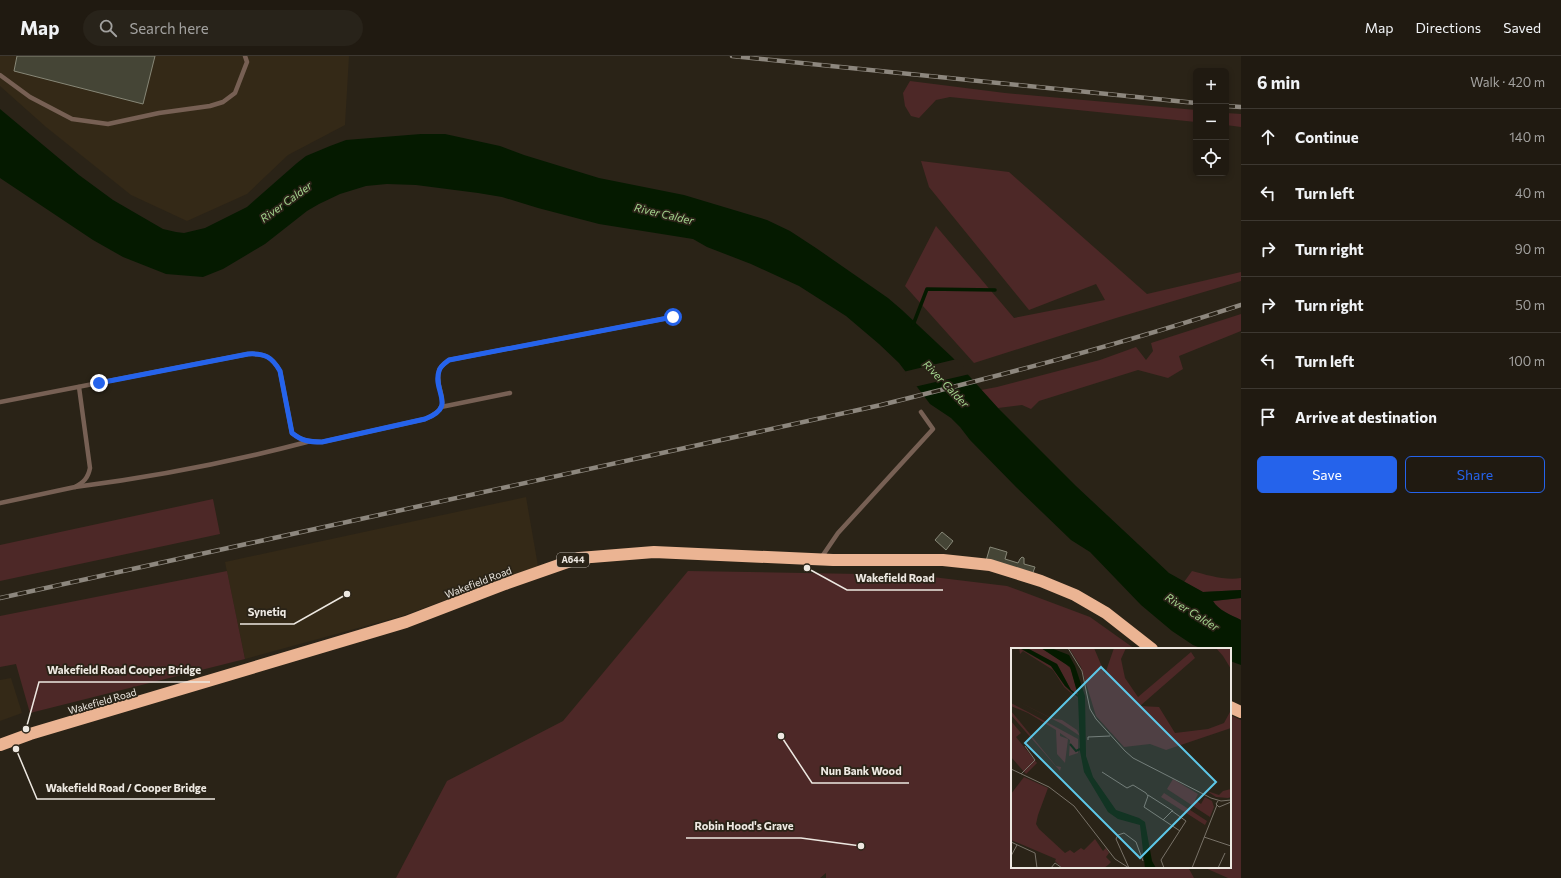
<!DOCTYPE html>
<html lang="en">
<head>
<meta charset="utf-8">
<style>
  body { margin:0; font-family:Commissioner,sans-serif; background:#28231a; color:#f1f3f6 }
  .controls { position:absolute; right:12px; top:12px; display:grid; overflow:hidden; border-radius:6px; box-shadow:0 2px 6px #0003 }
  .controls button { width:36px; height:36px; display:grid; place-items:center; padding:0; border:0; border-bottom:1px solid #3d3831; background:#201a11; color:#f1f3f6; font:20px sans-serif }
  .stop { position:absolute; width:12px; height:12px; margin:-9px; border:3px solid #2563eb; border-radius:50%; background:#fff }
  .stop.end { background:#2563eb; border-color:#fff; box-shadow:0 1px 4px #0008 }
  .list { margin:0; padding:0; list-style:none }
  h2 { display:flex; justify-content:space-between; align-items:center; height:52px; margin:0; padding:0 16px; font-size:17px }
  h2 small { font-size:13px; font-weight:400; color:#a2a19f }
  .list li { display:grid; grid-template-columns:26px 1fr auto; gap:12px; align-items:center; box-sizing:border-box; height:56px; padding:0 16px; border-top:1px solid #3d3831 }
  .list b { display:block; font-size:15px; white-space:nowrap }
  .list em { font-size:13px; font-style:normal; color:#a2a19f }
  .actions { display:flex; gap:8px; padding:12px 16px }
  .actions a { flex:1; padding:9px 0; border:1px solid #2563eb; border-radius:6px; text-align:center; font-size:14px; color:#2563eb }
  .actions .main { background:#2563eb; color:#fff }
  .icon { flex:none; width:22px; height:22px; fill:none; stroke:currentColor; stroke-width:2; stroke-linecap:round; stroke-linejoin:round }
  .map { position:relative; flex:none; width:1241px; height:822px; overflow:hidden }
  header { display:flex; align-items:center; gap:24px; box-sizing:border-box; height:56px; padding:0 20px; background:#201a11; border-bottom:1px solid #3d3831 }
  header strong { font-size:19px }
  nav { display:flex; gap:22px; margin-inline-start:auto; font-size:14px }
  .search { width:280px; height:36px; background:#28231a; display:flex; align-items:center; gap:10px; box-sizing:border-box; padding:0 14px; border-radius:22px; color:#a2a19f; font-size:15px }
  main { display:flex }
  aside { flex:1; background:#201a11 }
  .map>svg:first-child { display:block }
  .built { fill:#342917 }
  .green { fill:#4d2827 }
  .water { fill:#051a00 }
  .pier { fill:#2a2317 }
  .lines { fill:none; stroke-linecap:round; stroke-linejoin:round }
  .stream { stroke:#051a00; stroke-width:3.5 }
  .building { fill:#454536; stroke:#878777 }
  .lane { stroke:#776054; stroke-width:4.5 }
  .highway { stroke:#ebb493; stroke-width:12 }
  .rail-casing { stroke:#8d877e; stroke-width:4.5 }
  .rail { stroke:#2a2317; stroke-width:3; stroke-dasharray:9; stroke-linecap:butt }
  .route { stroke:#2563eb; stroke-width:5 }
  .labels { text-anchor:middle; stroke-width:3.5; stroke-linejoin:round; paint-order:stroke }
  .shield { fill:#2a2317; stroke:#b2ada4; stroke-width:1 }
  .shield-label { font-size:9px; font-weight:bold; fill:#ede8e1 }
  .street-label { font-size:10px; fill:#ede8e1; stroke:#2a2317 }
  .water-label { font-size:11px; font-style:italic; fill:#a4d48e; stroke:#2a2317 }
  .inset-river { fill:none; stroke:#051a00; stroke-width:2 }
  .inset-road { fill:none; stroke:#787268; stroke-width:1 }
  .view { fill:#5dc7e8; fill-opacity:0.15; stroke:#5dc7e8; stroke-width:2 }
  .inset-edge { fill:none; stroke:#ede8e1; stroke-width:2 }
  .leader { fill:none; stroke:#ede8e1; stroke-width:1.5 }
  .callout-dot { fill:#ede8e1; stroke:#2a2317; stroke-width:1.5 }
  .callout-label { font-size:11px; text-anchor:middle; font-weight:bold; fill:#ede8e1; stroke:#2a2317; stroke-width:3.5; stroke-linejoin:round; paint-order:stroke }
</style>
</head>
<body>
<header>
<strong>Map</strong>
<div class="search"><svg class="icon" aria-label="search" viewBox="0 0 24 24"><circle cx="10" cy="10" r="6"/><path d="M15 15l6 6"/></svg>Search here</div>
<nav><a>Map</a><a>Directions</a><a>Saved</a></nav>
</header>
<main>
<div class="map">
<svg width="1241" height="822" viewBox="0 0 1241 822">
  <rect width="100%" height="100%" fill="#2a2317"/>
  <g class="built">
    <polygon points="0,0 349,0 345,69 288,99 247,138 187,165 131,139 46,71 0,30"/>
    <polygon points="526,441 538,510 402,560 245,603 225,506"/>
    <polygon points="11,622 22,657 0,665 0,624"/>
  </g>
  <g class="green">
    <polygon points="910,25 1005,37 1196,54 1196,66 950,41 936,44 919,62 911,60 905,50 903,37"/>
    <polygon points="1226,57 1241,58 1241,71 1226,69"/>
    <polygon points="921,105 1009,116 1147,238 1241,216 1241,225 1116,262 974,307 905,230 936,170 1014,262 1105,244 1096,228 1029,254 929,131"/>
    <polygon points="1241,258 1241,275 1179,300 1183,313 1168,322 1138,314 1039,345 1031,353 1022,349 998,352 981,334 997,331 1100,304 1136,291 1146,304 1153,295 1151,287"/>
    <polygon points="213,443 220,478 0,525 0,489"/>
    <polygon points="227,515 245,603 30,657 16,608 0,611 0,560"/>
    <polygon points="688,515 916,519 1007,530 1090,561 1135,593 1012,593 1012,811 1188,811 1194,822 826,822 826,817 820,822 396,822 447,725 563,665"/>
    <path d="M1192 515C1207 519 1226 525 1241 522V534L1203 536 1184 526Z"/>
    <path d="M1241 542V564C1231 559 1218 554 1213 545Z"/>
    <polygon points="1230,659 1241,664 1241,822 1228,822 1203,811 1230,811"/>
  </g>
  <path class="water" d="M0 53 79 119 113 144 163 173 176 176 184 177 205 172 247 151 297 107 306 100 330 90 346 84 421 78H445L500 90 524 99 599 122 684 139 767 164 790 175 816 192 888 242 902 254 953 302 998 352 1076 430 1169 517 1203 536 1241 534V542L1213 545C1218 554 1231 559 1241 564V609L1230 605V593H1203L1193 589 1172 575 1141 549 1090 496 1071 484 1016 431 970 384 960 371 951 362 930 348 899 307 879 288 846 260 799 230 751 208 707 191 693 183 599 168 538 152 502 141 478 137 416 129 387 128 366 130 340 138 319 148 307 155 265 188 223 213 203 221 166 218 123 201 93 184 0 122Z"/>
  <polygon class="pier" points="957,303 970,318 914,331 903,316"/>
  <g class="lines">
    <polyline class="stream" points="913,269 927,233 995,234"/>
  </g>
  <g class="building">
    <polygon points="17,0 155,0 143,48 14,15"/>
    <polygon points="942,476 953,485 946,494 935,484"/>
    <polygon points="990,491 1007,496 1005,503 1018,507 1020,503 1022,501 1024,502 1024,508 1035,511 1032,519 986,505"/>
  </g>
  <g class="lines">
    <g class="lane">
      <polyline points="0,19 30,41 72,63 108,68 159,57 210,50 223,46 235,37 247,6 245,0"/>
      <path d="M0 346 248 298C265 297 272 301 280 315L292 377C302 385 309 386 322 386L425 363C458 350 433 336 439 315 440 310 445 307 449 304L673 261"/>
      <polyline points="441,351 510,337"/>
      <path d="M75 431C153 421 231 406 307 386"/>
      <path d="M0 447 75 431C84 426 88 422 90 412L79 331"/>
      <polyline points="821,502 838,477 933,373 921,356"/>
    </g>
    <g class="highway">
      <polyline points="1230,651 1241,656"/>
      <polyline points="0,689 30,678 406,566 505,528 579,502 654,496 833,504 943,504 990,509 1041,525 1075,539 1106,557 1152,593"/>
    </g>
    <g class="rail-casing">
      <g id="rail">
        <polyline points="732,0 1196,47"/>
        <polyline points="1226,50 1241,51"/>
        <path d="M0 542 881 349C1002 319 1123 288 1241 249"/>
      </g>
    </g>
    <use href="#rail" class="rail"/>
  </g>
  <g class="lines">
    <path class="route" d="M99 327 248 298C265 297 272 301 280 315L292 377C302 385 309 386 322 386L425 363C458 350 432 336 439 315 440 310 445 307 449 304L673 261"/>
  </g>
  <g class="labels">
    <rect class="shield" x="557" y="497" width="32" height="14" rx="3"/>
    <g class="shield-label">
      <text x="573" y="507">A644</text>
    </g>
    <g class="street-label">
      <text transform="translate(478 526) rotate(-21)" y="4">Wakefield Road</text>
      <text transform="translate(102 645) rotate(-16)" y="4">Wakefield Road</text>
    </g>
    <g class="water-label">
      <text transform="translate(286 146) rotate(-36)" y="4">River Calder</text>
      <text transform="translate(664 158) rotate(13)" y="4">River Calder</text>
      <text transform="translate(946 328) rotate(46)" y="4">River Calder</text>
      <text transform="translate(1192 556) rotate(32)" y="4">River Calder</text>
    </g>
  </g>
  <g transform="translate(1011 592)">
    <rect width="220" height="220" fill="#2a2317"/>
    <path d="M8 0 40 18 54 38 68 52 53 39 42 22 12 3 9 6ZM16 0H30L55 16 60 21 67 47 60 42 46 16ZM58 0H83L94 26 103 0H115L110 11 114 30 127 49 180 4 184 10 129 58 148 59 164 85 197 81 213 75 220 62V80L155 102 139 96 113 99 85 68 70 19ZM205 0H220V21L212 8ZM0 50 40 70 51 72 66 82 69 88 51 76ZM0 55 17 64 67 91V105L58 108 59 92 49 85V88L57 91 54 115 46 106 45 82 17 65 0 58ZM0 63 45 118 50 119 49 123 0 67ZM0 73 10 85 5 89 26 115 15 126 0 109ZM13 129 37 140 27 167 25 176 28 181 54 205 59 202 63 205 70 200 73 202 84 191 92 203 95 200 98 205 95 209 100 214 97 217 93 220H51L44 213 45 211 0 192V146ZM162 131 187 146 184 152 190 156 194 149 201 153 203 159 199 169 156 141ZM220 141V149L217 150 205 149 196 143 208 147 212 143ZM153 145 196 173 194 177 150 149Z" fill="#4d2827"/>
    <path d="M9 0H16L46 16 60 42 67 47 59 19 30 0H40L58 7 64 18 74 48 75 108 82 129 105 162 128 170 134 174 141 213 145 220H134L129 177 107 171 97 164 73 124 69 103 67 49 54 38 40 18Z" fill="#051a00"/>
    <path class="inset-river" d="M59 96 65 103 69 101"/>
    <path class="inset-road" d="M57 0 71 23 79 61 85 71 114 103 122 110 200 150 210 153 220 152M77 92V89L99 88M0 121 38 139 63 158 104 211 118 220M91 124 116 140 122 137 135 145 137 148 133 159 169 183M10 126 24 112 14 98M137 147 162 163M207 153 205 156 208 159 220 154M152 172 161 163 175 173 150 212 153 220M193 189 220 198M0 194 24 205 26 220M0 208 6 197M40 220 44 215 51 220M118 220 105 191 107 187 113 185 125 194 132 213M181 220 206 157M207 220 214 205"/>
    <path class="view" d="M90 19 205 134 129 210 14 95Z"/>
    <rect width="220" height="220" class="inset-edge"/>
  </g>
  <path class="leader" d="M807 512L847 534H943M347 538L294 568H240M26 673L39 626H210M781 680L812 727H909M16 693L37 743H215M861 790L801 782H686"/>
  <g class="callout-dot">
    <circle cx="807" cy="512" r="4"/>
    <circle cx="347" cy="538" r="4"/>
    <circle cx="26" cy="673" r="4"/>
    <circle cx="781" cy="680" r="4"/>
    <circle cx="16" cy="693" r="4"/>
    <circle cx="861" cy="790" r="4"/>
  </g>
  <g class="callout-label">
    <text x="895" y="526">Wakefield Road</text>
    <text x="267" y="560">Synetiq</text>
    <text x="124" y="618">Wakefield Road Cooper Bridge</text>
    <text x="861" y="719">Nun Bank Wood</text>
    <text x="126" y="736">Wakefield Road / Cooper Bridge</text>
    <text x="744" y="774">Robin Hood's Grave</text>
  </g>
</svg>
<div class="controls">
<button>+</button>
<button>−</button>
<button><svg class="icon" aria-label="locate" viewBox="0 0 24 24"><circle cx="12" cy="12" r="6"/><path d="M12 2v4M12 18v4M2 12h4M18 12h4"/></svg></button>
</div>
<div class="stop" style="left:673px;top:261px"></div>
<div class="stop end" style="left:99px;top:327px"></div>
</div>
<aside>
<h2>6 min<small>Walk · 420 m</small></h2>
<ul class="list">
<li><svg class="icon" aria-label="ahead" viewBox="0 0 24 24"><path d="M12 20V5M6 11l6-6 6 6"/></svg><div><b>Continue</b></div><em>140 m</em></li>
<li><svg class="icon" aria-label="left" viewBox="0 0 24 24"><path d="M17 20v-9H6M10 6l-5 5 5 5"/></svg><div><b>Turn left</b></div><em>40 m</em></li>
<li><svg class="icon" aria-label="right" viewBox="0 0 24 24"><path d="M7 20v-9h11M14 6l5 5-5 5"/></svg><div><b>Turn right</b></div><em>90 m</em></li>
<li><svg class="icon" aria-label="right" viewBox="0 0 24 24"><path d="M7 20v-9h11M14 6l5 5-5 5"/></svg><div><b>Turn right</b></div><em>50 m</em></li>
<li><svg class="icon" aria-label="left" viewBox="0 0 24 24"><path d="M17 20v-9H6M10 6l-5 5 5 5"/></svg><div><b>Turn left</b></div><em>100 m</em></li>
<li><svg class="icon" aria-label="arrive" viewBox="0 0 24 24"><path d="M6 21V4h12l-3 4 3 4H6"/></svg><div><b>Arrive at destination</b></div></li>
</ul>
<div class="actions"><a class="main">Save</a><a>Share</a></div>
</aside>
</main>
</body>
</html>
